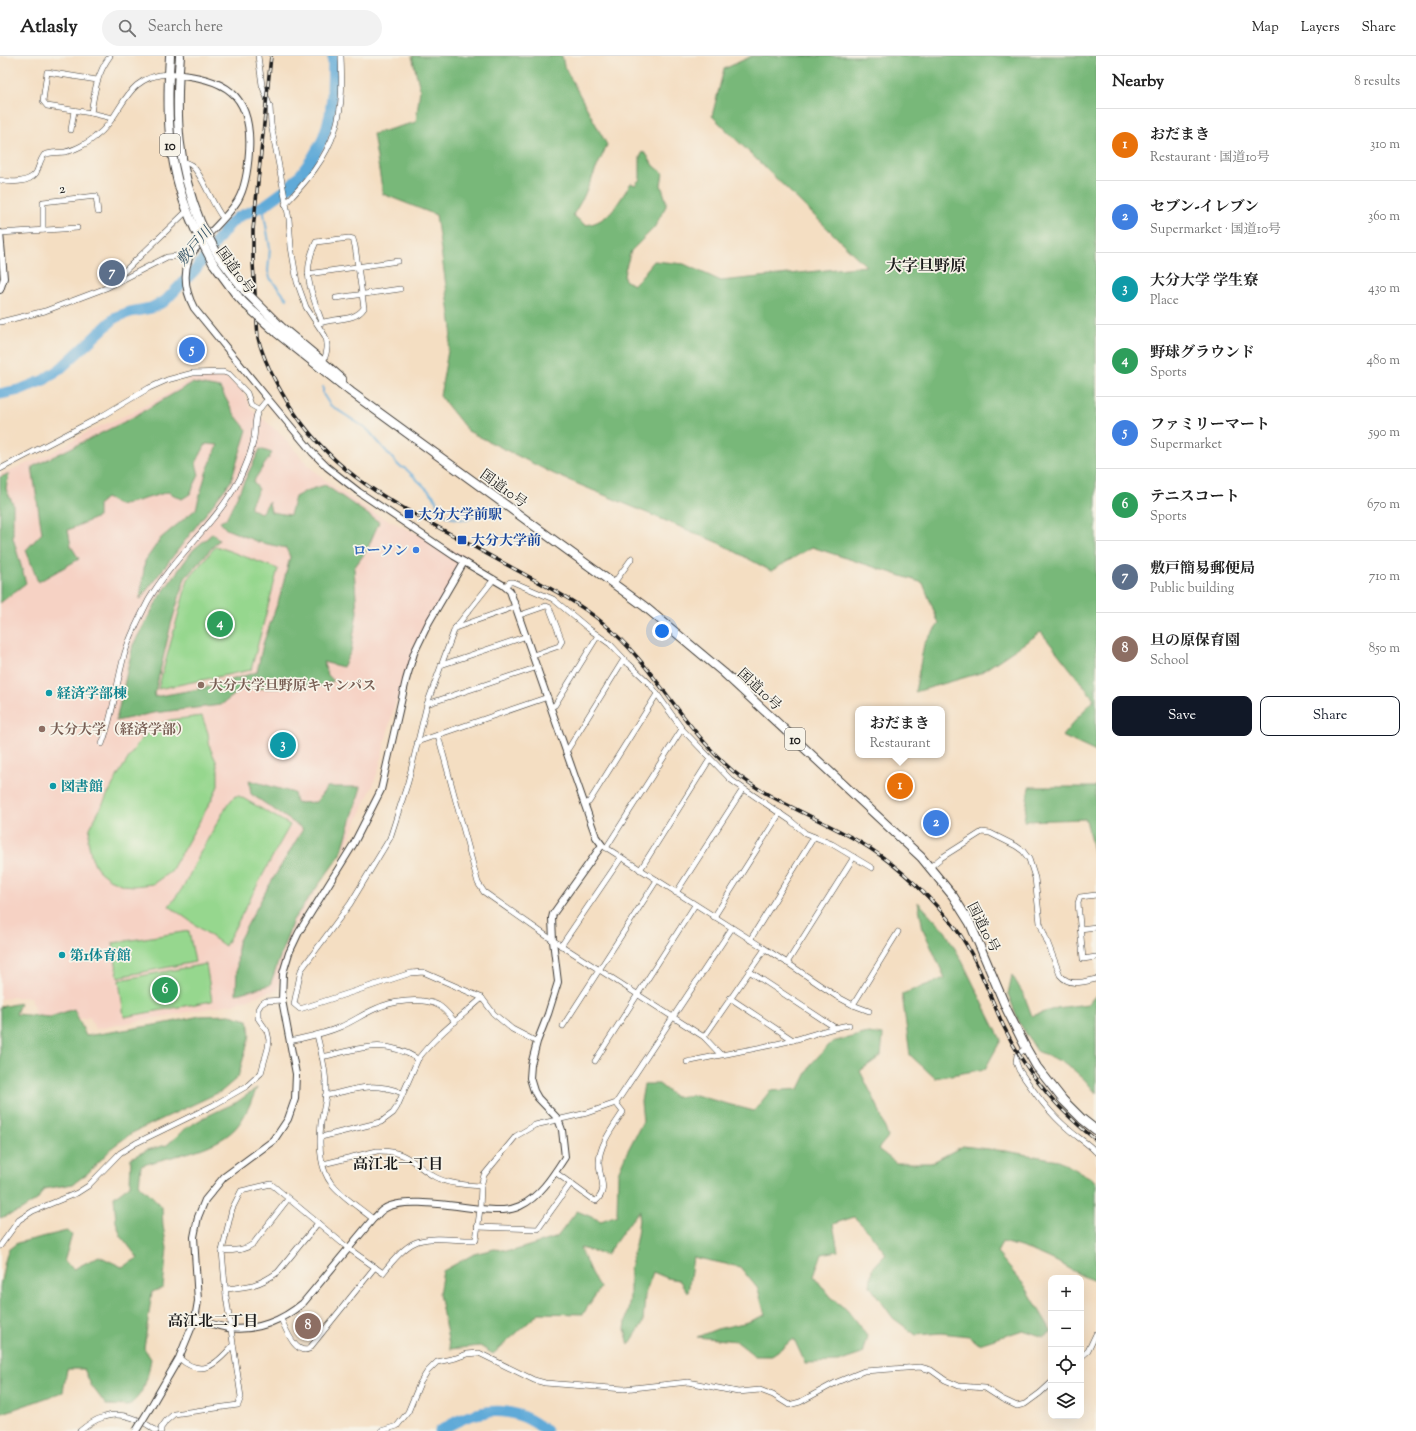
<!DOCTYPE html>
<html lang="en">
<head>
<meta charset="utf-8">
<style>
  body { margin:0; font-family:"Sorts Mill Goudy","Noto Serif JP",serif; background:#f2f2f2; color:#222 }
  .controls { position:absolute; right:12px; bottom:12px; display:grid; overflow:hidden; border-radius:8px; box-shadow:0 4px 16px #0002 }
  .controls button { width:36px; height:36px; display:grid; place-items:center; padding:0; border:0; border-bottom:1px solid #e0e0e0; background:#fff; color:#222; font:20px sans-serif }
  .you { position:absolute; left:662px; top:575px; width:14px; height:14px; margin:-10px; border:3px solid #fff; border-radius:50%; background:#1a73e8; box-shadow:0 0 0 6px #1a73e833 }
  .badge { display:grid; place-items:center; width:26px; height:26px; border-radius:50%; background:#111827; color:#fff; font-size:13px; font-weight:700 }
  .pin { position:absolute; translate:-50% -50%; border:2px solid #fff; box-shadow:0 1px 4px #0006 }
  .popup { position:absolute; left:855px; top:650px; width:90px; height:52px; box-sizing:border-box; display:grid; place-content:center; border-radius:8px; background:#fff; filter:drop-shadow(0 1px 3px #0005); font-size:13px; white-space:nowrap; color:#767676 }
  .popup b { font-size:15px; color:#222 }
  .popup::after { content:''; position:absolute; left:50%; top:100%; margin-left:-8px; border:8px solid transparent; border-top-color:#fff }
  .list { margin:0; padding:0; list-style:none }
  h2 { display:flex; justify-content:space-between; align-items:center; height:52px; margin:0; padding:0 16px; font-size:17px }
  h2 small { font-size:13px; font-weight:400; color:#767676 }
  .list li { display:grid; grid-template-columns:26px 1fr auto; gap:12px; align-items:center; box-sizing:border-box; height:72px; padding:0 16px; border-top:1px solid #e0e0e0 }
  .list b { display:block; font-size:15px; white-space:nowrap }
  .list p { margin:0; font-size:13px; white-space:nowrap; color:#767676 }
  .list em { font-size:13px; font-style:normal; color:#767676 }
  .actions { display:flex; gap:8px; padding:12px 16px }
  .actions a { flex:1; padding:9px 0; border:1px solid #111827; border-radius:8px; text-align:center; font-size:14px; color:#111827 }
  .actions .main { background:#111827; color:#fff }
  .icon { flex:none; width:22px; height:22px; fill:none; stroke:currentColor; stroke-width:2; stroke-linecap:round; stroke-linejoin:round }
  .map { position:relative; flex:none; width:1096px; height:1375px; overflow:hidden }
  header { display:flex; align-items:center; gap:24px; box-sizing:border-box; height:56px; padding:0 20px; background:#fff; border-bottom:1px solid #e0e0e0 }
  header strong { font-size:19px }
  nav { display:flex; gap:22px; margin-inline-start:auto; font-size:14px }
  .search { width:280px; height:36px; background:#f2f2f2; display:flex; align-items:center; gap:10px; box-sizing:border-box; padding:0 14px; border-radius:22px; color:#767676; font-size:15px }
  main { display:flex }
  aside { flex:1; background:#fff }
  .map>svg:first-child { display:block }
  .built { fill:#f6d2c4 }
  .green { fill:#96d78e; stroke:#597a55 }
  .forest { fill:#78b879; stroke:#4a6a4a }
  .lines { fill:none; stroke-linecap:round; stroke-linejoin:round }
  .stream { stroke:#60aad8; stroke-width:2 }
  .river { stroke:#60aad8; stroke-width:11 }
  .minor-casing { stroke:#3c3935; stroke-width:6 }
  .tertiary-casing { stroke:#3c3935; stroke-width:8 }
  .trunk-casing { stroke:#3c3935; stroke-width:10 }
  .minor { stroke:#fff; stroke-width:5 }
  .tertiary { stroke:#fff; stroke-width:6 }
  .trunk { stroke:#fff; stroke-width:8 }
  .rail-casing { stroke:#1c1c1c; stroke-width:3.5 }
  .rail { stroke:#f7f3e8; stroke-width:2; stroke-dasharray:6; stroke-linecap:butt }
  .tertiary-bridge-casing { stroke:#3c3935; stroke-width:8; stroke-linecap:butt }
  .trunk-bridge-casing { stroke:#3c3935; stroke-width:10; stroke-linecap:butt }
  .tertiary-bridge { stroke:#fff; stroke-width:6 }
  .trunk-bridge { stroke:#fff; stroke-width:8 }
  .transit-dot { fill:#1a4fb4; stroke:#f7f3e8; stroke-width:1.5 }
  .shop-dot { fill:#3f7fe0; stroke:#f7f3e8; stroke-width:1.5 }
  .education-dot { fill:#8d6e63; stroke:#f7f3e8; stroke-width:1.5 }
  .culture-dot { fill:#0f9aa8; stroke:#f7f3e8; stroke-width:1.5 }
  .labels { text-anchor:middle; stroke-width:3.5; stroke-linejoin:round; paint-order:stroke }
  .shield { fill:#f7f3e8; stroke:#5e5c59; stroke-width:1 }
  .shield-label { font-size:13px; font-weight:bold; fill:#1c1c1c }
  .street-label { font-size:14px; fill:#1c1c1c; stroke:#f7f3e8 }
  .transit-label { font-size:14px; font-weight:bold; fill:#164399; stroke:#f7f3e8; text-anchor:start }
  .shop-label { font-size:14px; font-weight:bold; fill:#366cbe; stroke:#f7f3e8; text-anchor:end }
  .education-label { font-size:14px; font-weight:bold; fill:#785e54; stroke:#f7f3e8; text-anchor:start }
  .culture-label { font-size:14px; font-weight:bold; fill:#0d838f; stroke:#f7f3e8; text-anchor:start }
  .water-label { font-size:15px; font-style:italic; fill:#375567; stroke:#f7f3e8 }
  .neighbourhood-label { font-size:15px; font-weight:bold; fill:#1c1c1c; stroke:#f7f3e8 }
  .quarter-label { font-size:16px; font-weight:bold; fill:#1c1c1c; stroke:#f7f3e8 }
</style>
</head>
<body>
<header>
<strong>Atlasly</strong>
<div class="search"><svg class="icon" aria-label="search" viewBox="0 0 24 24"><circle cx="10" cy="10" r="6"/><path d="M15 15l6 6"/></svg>Search here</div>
<nav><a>Map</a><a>Layers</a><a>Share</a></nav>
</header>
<main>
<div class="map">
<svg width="1096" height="1375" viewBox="0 0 1096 1375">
  <rect width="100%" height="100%" fill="#f7f3e8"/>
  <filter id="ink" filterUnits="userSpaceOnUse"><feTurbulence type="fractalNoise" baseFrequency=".025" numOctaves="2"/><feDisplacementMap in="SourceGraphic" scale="8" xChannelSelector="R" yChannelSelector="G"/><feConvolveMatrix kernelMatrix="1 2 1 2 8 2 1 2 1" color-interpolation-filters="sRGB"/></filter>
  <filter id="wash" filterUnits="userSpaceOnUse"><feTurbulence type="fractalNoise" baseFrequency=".012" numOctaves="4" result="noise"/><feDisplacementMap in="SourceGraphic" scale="16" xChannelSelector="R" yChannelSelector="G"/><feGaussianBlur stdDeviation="0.9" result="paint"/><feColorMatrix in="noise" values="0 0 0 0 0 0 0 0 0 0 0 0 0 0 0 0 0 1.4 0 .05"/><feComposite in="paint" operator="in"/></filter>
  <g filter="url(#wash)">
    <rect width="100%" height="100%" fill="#f4dec2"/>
    <polygon class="built" points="224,320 242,334 252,354 280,377 308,409 319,419 337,433 375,458 468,501 434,557 412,602 393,655 379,712 374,727 345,792 325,820 291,877 284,899 278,935 269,936 237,947 95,973 90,961 38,971 31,941 13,941 0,943 0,418 48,399 89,375 131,357 171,336 191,322"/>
    <g class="green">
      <polygon points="216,490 278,513 251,614 158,633 188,523"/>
      <polygon points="202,660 208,677 210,692 216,705 218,714 218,730 211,745 171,815 153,828 134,830 123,829 109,823 99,815 92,803 88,785 90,772 118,719 138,687 153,671 170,664"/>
      <path d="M235 740H239L290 769C267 809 247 850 225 890L169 850 184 830 201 795 228 748Z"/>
      <polygon points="189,875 195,906 118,921 113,887"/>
      <polygon points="206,908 212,945 124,961 119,924"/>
    </g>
    <g class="forest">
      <path d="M412 0H562L564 10 607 89 583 142 573 159 585 169C609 167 619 145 631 127L635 129 640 123V101L643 96 647 99 652 108 663 117 661 129 666 144V150L654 172 631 195 625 214 624 221 625 224 633 229C641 222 647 213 654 205L684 208 721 225 866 210 712 60 724 13 752 0H1096V696L1062 680 1094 643 1041 576 980 617 915 636 924 588 939 568 923 527 812 491 771 515 721 488 554 418 468 375 440 340 452 272 436 159 383 138 373 78 416 66 420 33Z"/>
      <polygon points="192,327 220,332 235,359 247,374 231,425 140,543 145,505 161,482 196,453 206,417 218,389 206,388 196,407 199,419 190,438 182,443 168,436 134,446 119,449 106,442 98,449 98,461 68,474 71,490 79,503 38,526 26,494 42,477 32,411 128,364"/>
      <polygon points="260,393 272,397 253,426 259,433 251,448 251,453 261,457 269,446 271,456 290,459 295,441 306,435 325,429 379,466 367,494 354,512 357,556 351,595 343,611 323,606 328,619 334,625 319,630 290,629 279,632 242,633 221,649 153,657 116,665 133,589 160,540 193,494 213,477 219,484 185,522 171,568 154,641 204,632 257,616 263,588 280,540 290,501 286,492 258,486 226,473 220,466 226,463"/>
      <polygon points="9,418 6,433 13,448 13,482 26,527 0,547 0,421"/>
      <polygon points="249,724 294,737 296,747 316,746 327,731 361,731 341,798 293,864 270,929 236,938 238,886 267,833 303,773 251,738"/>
      <polygon points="1096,729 1096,799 1094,800 1086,763 1024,765 1029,731 1095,731"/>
      <polygon points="918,846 945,875 962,905 1001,984 985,1013 935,1022 910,999 902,938 945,922 923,873"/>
      <polygon points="1012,919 1024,939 1032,960 1057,952 1088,948 1096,939 1096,1037 1085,1024 1067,1008 1037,995 1020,968 1008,938"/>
      <polygon points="20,947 16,958 50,961 74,953 86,980 167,967 200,960 230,959 248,964 250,979 238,1021 222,1035 132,1077 114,1090 88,1117 73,1128 44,1133 37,1144 20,1155 0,1162 0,951"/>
      <path d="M868 977 883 979 881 1000 860 1015 878 1051 888 1081 878 1093 896 1107H931L963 1090 1005 1095 1058 1104 1091 1122 1096 1128V1225C1084 1222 1074 1215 1063 1209 1043 1198 1023 1191 1002 1186L997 1197 1025 1230 1051 1274V1276L1044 1281 1023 1274 979 1288 969 1280 941 1277 916 1279 893 1262 870 1230 872 1213 886 1198 869 1176 854 1161 833 1168 838 1195 822 1198 814 1220 830 1241 847 1254 867 1280 862 1298 838 1306 805 1307 794 1283 771 1300H755L736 1285 697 1281 717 1273 748 1266 765 1259 758 1233 740 1211 693 1201 688 1237 679 1224 667 1222 653 1216 645 1238 643 1267 629 1289 625 1273 630 1241V1213L637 1179 640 1154C627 1168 618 1184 606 1199L580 1192 591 1217 600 1232 583 1258 539 1257 493 1298 480 1290 450 1293 439 1238 443 1215 474 1198 494 1193 513 1195 557 1181 577 1155 601 1165 617 1159 618 1117 626 1098 643 1065 641 1046 644 1028H659L675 1041 696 1039 720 1046 754 1055 770 1035 799 1033 811 1008 832 986Z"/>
      <path d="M257 1032C252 1043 247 1057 239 1068 219 1095 171 1099 141 1110L139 1130 149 1137 162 1151 163 1170 167 1192 163 1232 152 1236 144 1292 151 1303C147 1323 145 1338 128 1350L106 1349 91 1329 84 1313H67L63 1336 3 1357 0 1356V1231L4 1209 8 1194 17 1187 67 1175 72 1179 64 1206 74 1213 99 1200 122 1211 138 1202 121 1180 116 1166 114 1141 130 1129 131 1102 147 1094 167 1089 186 1072 205 1061 237 1046Z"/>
    </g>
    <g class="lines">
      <g class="stream">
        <polyline points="265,149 264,158 270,192 268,215 270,222 287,243"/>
        <polyline points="323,331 323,338 330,349 367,373 399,410 406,413 433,439 442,457 448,461 466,464 493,452"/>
      </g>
      <g class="river">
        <polyline points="0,338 19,334 44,324 61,312 116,261 130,256 151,252 165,245 195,214 230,168 238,161 265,149 287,133 300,119 311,104 322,85 327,70 330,59 332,40 333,0"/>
        <path d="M440 1375C475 1352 512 1346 546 1375"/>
      </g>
    </g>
  </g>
  <g filter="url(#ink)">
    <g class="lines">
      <g class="minor-casing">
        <g id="minor">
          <path d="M110 0C97 17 94 37 91 57L112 62"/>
          <path d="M258 0 262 29 270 51 271 68 289 163 291 191 297 226 306 251 325 280C329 288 327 301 321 308"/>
          <polyline points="91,57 47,50 43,45 47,16 97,24"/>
          <polyline points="71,74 74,55"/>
          <path d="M182 105C185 106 188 107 191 109 202 117 212 149 223 162"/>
          <path d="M0 124C10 127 29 127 36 117 39 111 40 104 44 99 50 96 58 97 65 96 75 94 88 87 95 81 125 59 122 20 169 18"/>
          <path d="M285 148C306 126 326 103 335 74 343 50 342 24 341 0"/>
          <polyline points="43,174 43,146 96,140 98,156"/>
          <polyline points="0,177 77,172"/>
          <polyline points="308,218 398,205"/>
          <polyline points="110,229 187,155"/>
          <polyline points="336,242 400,233"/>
          <polyline points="0,266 45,255 106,232 167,201 178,200 189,202"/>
          <path d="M318 268C331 261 354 267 364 252L355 190 353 183 349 182 316 186C301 217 311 236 322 266"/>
          <polyline points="0,413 102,360 149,332 167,324 193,317 223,316 229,318 247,337 251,349 258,353"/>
          <polyline points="494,523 455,572 427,648 408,726 390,782 350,848 301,914 294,948 300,953 411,917 423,916 478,940 482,942 494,958 512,973 537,986"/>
          <polyline points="614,527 632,502"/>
          <polyline points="505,530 510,526 513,526 553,543 589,573 610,588 624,603 568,693 566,694"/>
          <polyline points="520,559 546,550 549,551 562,585 559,590 533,599"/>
          <polyline points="455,572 517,550"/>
          <polyline points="624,605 629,608 650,628 682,673 731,724 791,765 805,777 832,788 872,812"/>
          <polyline points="441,609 527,580"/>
          <polyline points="427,648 538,611"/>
          <polyline points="551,651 555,649 597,581"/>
          <polyline points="438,679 478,827 484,836 548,881 704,981 720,998"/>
          <polyline points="417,686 548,641"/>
          <path d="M102 688C113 659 116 630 124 600 129 581 139 563 148 545 173 501 215 469 239 424 245 412 250 399 253 387 258 365 250 361 268 343"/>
          <polyline points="585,748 589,746 657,638"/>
          <polyline points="602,789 789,908 836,940 853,949 869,955"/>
          <polyline points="606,792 682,673"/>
          <path d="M930 811 941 802 982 776 990 777 1016 790 1023 795 1029 803 1035 822 1040 867 1060 919C1070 931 1083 926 1096 923"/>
          <polyline points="640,814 710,703"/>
          <polyline points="676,837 743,733"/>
          <polyline points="1096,839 1080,841 1078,847 1083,903 1096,901"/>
          <polyline points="714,861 780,757"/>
          <polyline points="1080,873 1096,871"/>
          <polyline points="750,884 814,781"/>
          <polyline points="561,890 621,802"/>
          <polyline points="787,907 854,801"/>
          <polyline points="749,915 834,971"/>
          <polyline points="730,942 793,984"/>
          <polyline points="853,949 898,876"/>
          <polyline points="563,970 657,824"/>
          <path d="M317 979C321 996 326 1013 326 1031 327 1043 323 1055 321 1067 319 1086 319 1111 331 1127 342 1141 360 1152 373 1163"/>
          <polyline points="704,981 765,893"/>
          <path d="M290 985C307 981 324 978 340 971 352 966 363 958 375 953 392 945 420 941 438 949 445 953 450 960 455 966"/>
          <path d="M1026 992 1017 999 1016 1006 1019 1014C1033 1035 1048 1056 1067 1072 1076 1081 1087 1086 1096 1096"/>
          <path d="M322 1001C359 993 383 981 418 1003"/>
          <polyline points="595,1005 695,849"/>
          <path d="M687 1006C722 998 758 993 793 984 812 979 830 972 849 969"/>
          <path d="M325 1040C355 1033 373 1025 402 1037"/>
          <path d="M321 1081 381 1066 393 1057 397 1051 418 1003C436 979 460 962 482 942"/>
          <path d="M323 1108 377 1095C408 1094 412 1108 435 1121 448 1128 466 1129 481 1130"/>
          <path d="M555 1116 593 1144 596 1145C609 1133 599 1122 599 1107 599 1089 613 1071 623 1056L616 1047"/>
          <polyline points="477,1171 538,1173 571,1127"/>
          <polyline points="0,1190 19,1164 33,1155 77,1137 88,1130 120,1097 136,1087 214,1049 247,1030 261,1017 268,992 269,984 267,975 258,962 258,953 261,948 266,945 282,944"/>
          <path d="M222 1195C233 1194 244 1195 253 1188L288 1143"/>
          <path d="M226 1233C247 1231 259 1230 278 1216L318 1167"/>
          <path d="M281 1263C286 1273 295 1299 309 1293L375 1211"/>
          <polyline points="1081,1301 1088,1295 1096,1278"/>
          <path d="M179 1302C202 1322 216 1309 233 1289"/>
          <path d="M80 1375C87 1369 94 1364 104 1361 122 1355 143 1364 156 1375"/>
          <path d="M161 1375V1372L166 1365 174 1358 238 1349 241 1341 226 1240 222 1195 232 1153 241 1135 271 1128 348 1192 383 1217C390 1208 403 1192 414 1187 430 1179 458 1185 476 1184L480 1153 481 1130 484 1119 516 1080 535 1069 587 1057 616 1047 732 872"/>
          <polyline points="381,1375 397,1370 408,1356 420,1327 427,1316 437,1306 456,1302 467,1298 479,1297 534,1324 545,1327 624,1333 688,1326 738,1336 760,1334 773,1339 789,1349 800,1346 837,1326 864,1315 920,1311 931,1314 945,1324 959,1330 985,1332 1002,1343 1017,1350 1025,1348 1040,1337 1051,1327"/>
        </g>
      </g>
      <g class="tertiary-casing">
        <g id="tertiary">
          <path d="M169 18C224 21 253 37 249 96 248 112 246 130 238 144 229 159 214 172 202 185 198 190 192 196 189 202 183 219 186 237 194 252L268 343 313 397 327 411 359 436 454 500 503 529 510 535 596 781 602 789 553 858 552 862 553 885 558 926 548 958 537 986 531 1009 530 1022 534 1035 538 1042 558 1063 562 1074 565 1101C554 1118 540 1141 520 1150 507 1156 495 1154 481 1153 458 1151 403 1140 384 1153 380 1155 377 1160 373 1163L303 1247C283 1264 256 1276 228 1272 217 1270 206 1266 195 1263"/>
          <polyline points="0,234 4,222 0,177"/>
          <polyline points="150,1352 179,1302 195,1263 198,1245 194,1181 198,1161 205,1144 224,1121 274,1084 288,1063 295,1043 296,1018 282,944 283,917 289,897 299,876 353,789 381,734 406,624 414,597 429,566 464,506"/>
        </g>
      </g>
      <g class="trunk-casing">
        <g id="trunk">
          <path d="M170 0C166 63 168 117 196 175"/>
          <path d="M180 0C175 61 177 110 201 168"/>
          <polyline points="219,201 245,235"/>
          <polyline points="213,207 235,237 246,249"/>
          <polyline points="280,270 315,299 342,323"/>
          <polyline points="277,277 351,336 644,550 724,617 921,801 953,840 970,867 1007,954 1026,992 1037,1011 1063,1044 1082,1063 1096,1074"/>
        </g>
      </g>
      <use href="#minor" class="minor"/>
      <use href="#tertiary" class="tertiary"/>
      <use href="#trunk" class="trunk"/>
      <g class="rail-casing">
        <path id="rail" d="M271 0 253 174V207L258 282C264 305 275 326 288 347 329 412 377 438 443 474 466 486 488 499 511 511 542 528 575 544 603 567 654 609 683 672 733 715 770 745 817 761 858 785 894 806 921 831 948 863 974 892 987 934 1003 969 1024 1014 1057 1053 1096 1084"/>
      </g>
      <use href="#rail" class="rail"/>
      <g class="tertiary-bridge-casing">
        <polyline id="tertiary-bridge" points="136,1375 150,1352"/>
      </g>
      <g class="trunk-bridge-casing">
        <g id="trunk-bridge">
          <polyline points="201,168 219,201"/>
          <polyline points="196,175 213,207"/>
          <polyline points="245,235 280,270"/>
          <polyline points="246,249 277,277"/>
        </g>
      </g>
      <use href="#tertiary-bridge" class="tertiary-bridge"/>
      <use href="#trunk-bridge" class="trunk-bridge"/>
    </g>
  </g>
  <g class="transit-dot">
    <rect x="404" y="453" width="10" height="10" rx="2"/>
    <rect x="457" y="479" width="10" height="10" rx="2"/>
  </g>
  <circle class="shop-dot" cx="416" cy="494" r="4"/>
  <g class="education-dot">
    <circle cx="201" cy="629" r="4"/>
    <circle cx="42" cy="673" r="4"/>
  </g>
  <g class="culture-dot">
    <circle cx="49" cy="637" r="4"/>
    <circle cx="53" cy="730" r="4"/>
    <circle cx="62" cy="899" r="4"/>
  </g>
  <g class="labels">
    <g class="shield">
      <rect x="160" y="78" width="20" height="22" rx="3"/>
      <rect x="785" y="672" width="20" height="22" rx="3"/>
    </g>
    <g class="shield-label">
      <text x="170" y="94">10</text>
      <text x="795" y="688">10</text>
    </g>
    <g class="street-label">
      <text transform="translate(62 132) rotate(-6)" y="5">2</text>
      <text transform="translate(236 214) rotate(54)" y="5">国道10号</text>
      <text transform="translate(504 432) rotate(36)" y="5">国道10号</text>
      <text transform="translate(760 633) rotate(43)" y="5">国道10号</text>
      <text transform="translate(984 871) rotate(63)" y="5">国道10号</text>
    </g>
    <g class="transit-label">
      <text x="418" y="463">大分大学前駅</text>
      <text x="471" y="489">大分大学前</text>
    </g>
    <g class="shop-label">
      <text x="408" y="499">ローソン</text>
    </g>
    <g class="education-label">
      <text x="209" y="634">大分大学旦野原キャンパス</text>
      <text x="50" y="678">大分大学（経済学部）</text>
    </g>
    <g class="culture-label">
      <text x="57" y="642">経済学部棟</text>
      <text x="61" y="735">図書館</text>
      <text x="70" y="904">第1体育館</text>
    </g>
    <g class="water-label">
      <text transform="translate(194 190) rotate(-50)" y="5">敷戸川</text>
    </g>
    <g class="neighbourhood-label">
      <text x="398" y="1113">高江北一丁目</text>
      <text x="213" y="1270">高江北二丁目</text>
    </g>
    <g class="quarter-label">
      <text x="926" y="215">大字旦野原</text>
    </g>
  </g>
</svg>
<div class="controls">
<button>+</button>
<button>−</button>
<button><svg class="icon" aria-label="locate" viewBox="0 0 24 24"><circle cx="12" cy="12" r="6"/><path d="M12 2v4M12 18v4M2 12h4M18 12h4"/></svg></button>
<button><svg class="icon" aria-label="layers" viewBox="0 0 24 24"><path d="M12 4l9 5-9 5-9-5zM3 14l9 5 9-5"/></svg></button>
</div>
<div class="you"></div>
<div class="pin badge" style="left:900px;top:730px;background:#e8710a">1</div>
<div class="popup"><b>おだまき</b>Restaurant</div>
<div class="pin badge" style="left:936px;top:767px;background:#3f7fe0">2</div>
<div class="pin badge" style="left:283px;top:689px;background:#0f9aa8">3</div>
<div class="pin badge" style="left:220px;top:568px;background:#2e9e5b">4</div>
<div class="pin badge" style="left:192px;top:294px;background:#3f7fe0">5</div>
<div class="pin badge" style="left:165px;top:934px;background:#2e9e5b">6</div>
<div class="pin badge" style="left:112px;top:217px;background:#5c6f8a">7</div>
<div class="pin badge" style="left:308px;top:1270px;background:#8d6e63">8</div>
</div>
<aside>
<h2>Nearby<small>8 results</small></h2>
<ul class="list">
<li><span class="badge" style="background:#e8710a">1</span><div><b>おだまき</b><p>Restaurant · 国道10号</p></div><em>310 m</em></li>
<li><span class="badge" style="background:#3f7fe0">2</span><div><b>セブン-イレブン</b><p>Supermarket · 国道10号</p></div><em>360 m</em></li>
<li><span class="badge" style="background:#0f9aa8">3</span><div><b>大分大学 学生寮</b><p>Place</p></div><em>430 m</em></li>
<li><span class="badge" style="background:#2e9e5b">4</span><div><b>野球グラウンド</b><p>Sports</p></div><em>480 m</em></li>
<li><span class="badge" style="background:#3f7fe0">5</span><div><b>ファミリーマート</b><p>Supermarket</p></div><em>590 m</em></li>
<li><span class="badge" style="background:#2e9e5b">6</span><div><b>テニスコート</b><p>Sports</p></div><em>670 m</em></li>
<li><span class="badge" style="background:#5c6f8a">7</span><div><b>敷戸簡易郵便局</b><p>Public building</p></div><em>710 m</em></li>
<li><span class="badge" style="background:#8d6e63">8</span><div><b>旦の原保育園</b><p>School</p></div><em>850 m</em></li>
</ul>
<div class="actions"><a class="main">Save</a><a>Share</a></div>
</aside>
</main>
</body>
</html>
